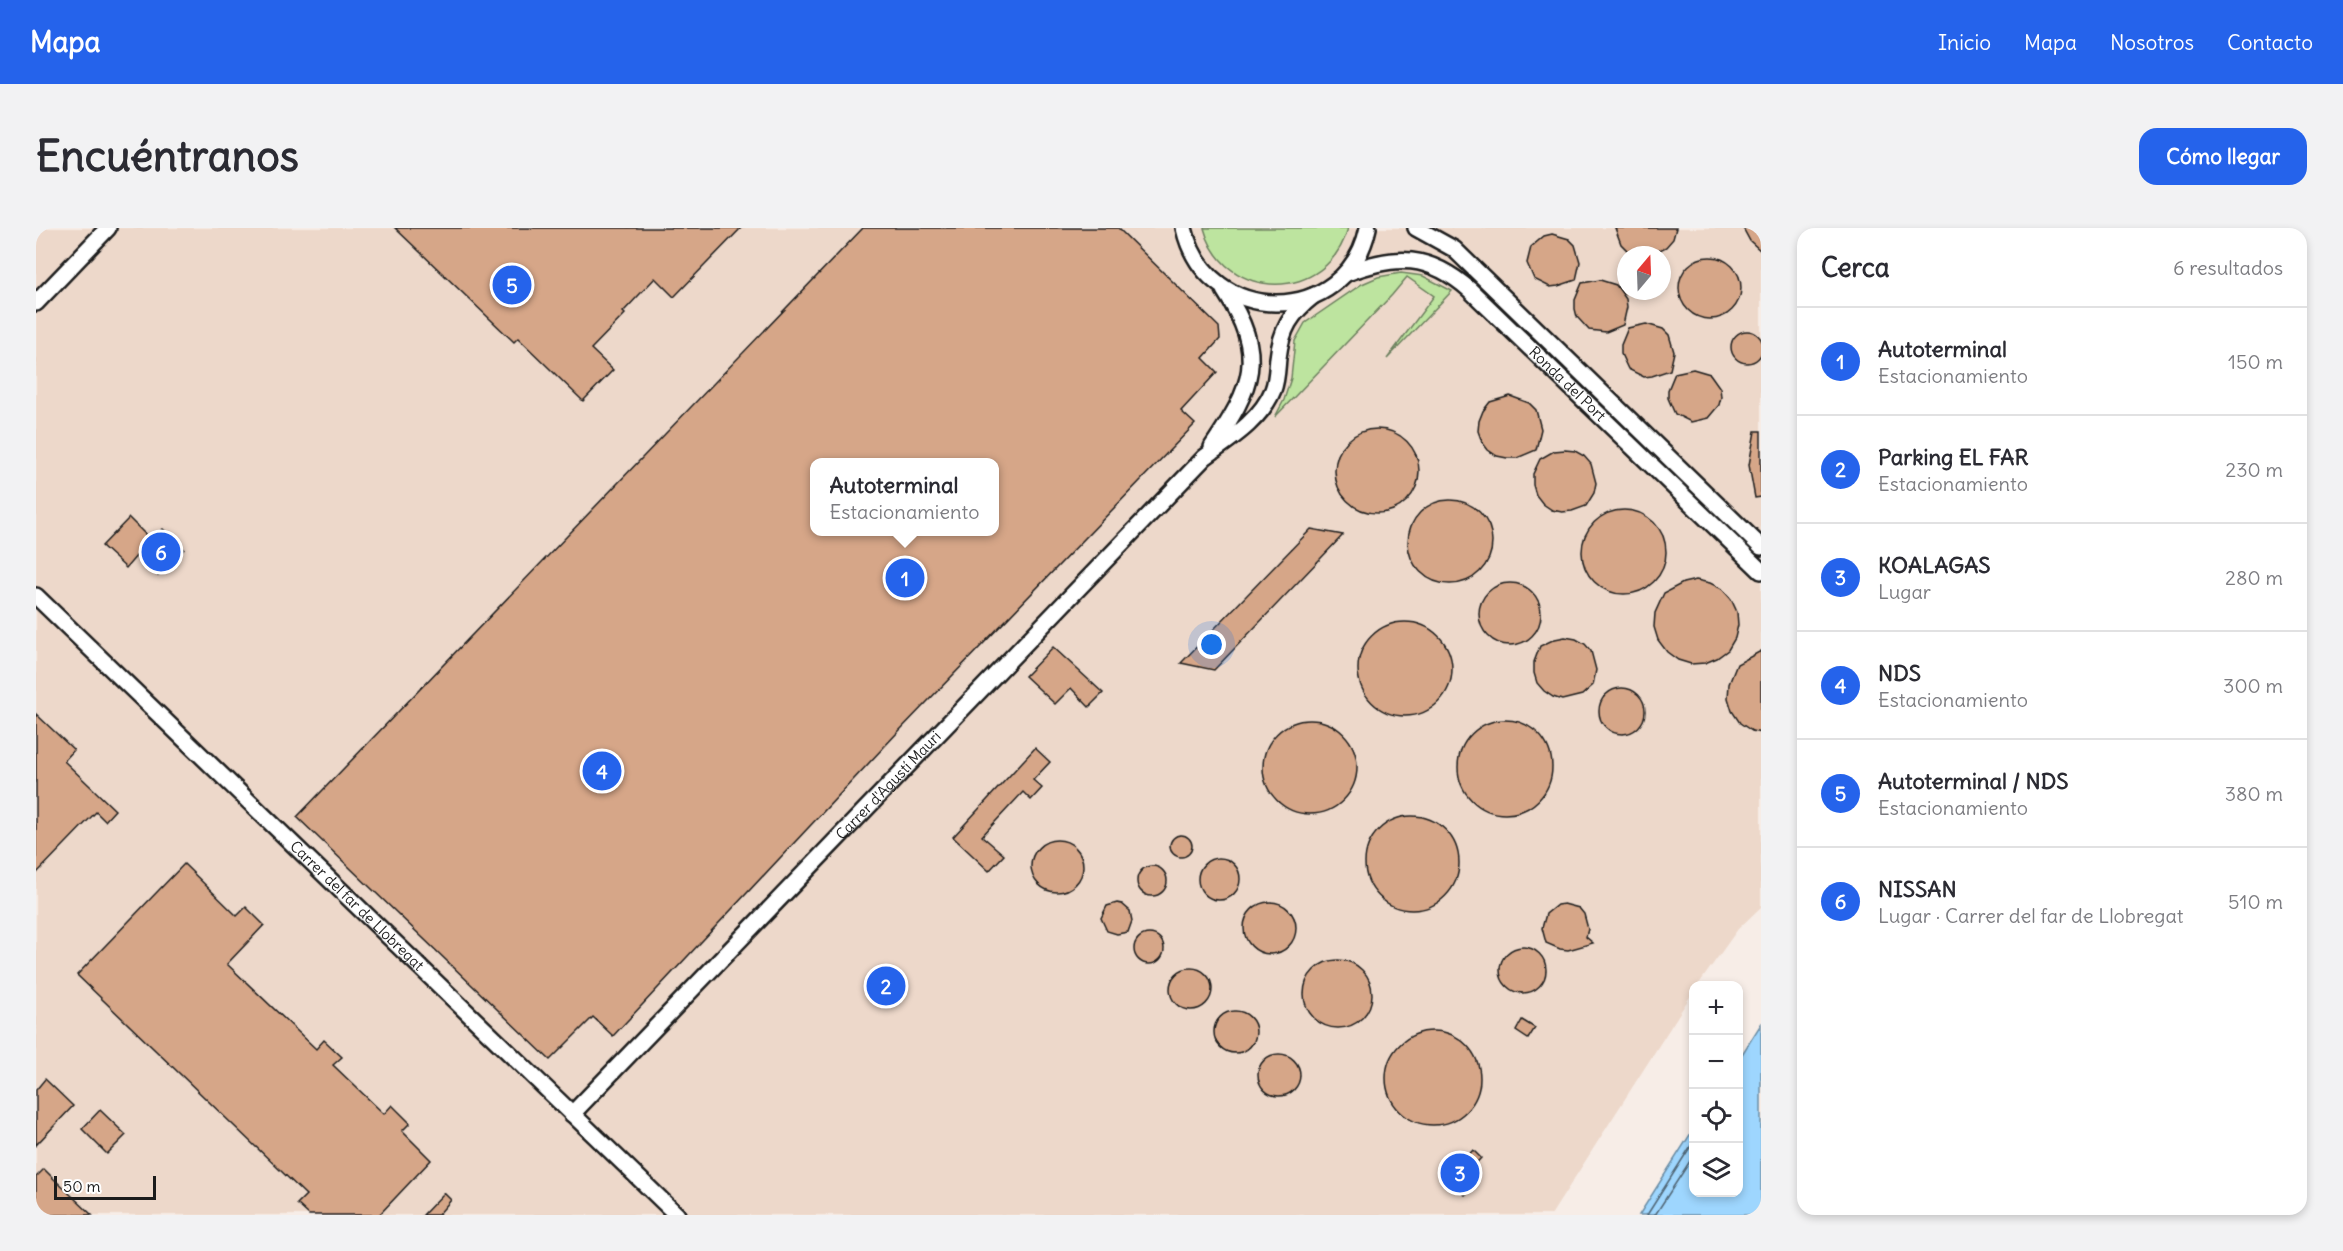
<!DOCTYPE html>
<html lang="es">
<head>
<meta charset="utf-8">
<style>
  body { margin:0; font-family:Delius,sans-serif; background:#f2f2f3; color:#2b2b33 }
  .controls { position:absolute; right:18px; bottom:18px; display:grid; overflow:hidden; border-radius:12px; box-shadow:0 3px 9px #0003 }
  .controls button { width:54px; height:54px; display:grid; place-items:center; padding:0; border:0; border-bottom:2px solid #e1e1e2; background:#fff; color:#2b2b33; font:30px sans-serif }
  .compass { position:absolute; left:1581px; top:18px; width:54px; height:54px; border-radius:50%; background:#fff; box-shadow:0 3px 9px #0003; rotate:19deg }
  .scale { position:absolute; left:18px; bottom:15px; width:102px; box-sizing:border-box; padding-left:6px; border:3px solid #1c1c1c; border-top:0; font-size:16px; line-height:21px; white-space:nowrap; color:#1c1c1c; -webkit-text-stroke:4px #fff; paint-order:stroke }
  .you { position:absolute; left:1176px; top:417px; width:21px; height:21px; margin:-15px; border:4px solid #fff; border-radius:50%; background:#1a73e8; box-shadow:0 0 0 9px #1a73e833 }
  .badge { display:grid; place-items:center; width:39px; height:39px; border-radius:50%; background:#2563eb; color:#fff; font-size:20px; font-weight:700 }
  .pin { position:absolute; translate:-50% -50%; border:3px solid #fff; box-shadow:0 2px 6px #0006 }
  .popup { position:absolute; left:774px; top:230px; width:189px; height:78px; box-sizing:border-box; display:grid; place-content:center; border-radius:12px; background:#fff; filter:drop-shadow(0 2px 4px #0005); font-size:20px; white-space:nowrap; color:#7c7c81 }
  .popup b { font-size:22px; color:#2b2b33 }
  .popup::after { content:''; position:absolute; left:50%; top:100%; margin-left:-12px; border:12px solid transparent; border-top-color:#fff }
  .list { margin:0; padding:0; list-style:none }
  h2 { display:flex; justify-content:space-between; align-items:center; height:78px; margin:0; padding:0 24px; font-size:26px }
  h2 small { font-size:20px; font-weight:400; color:#7c7c81 }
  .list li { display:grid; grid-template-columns:39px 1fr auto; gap:18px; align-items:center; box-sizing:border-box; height:108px; padding:0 24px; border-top:2px solid #e1e1e2 }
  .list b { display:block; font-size:22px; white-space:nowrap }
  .list p { margin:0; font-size:20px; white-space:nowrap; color:#7c7c81 }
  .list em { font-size:20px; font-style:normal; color:#7c7c81 }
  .icon { flex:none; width:33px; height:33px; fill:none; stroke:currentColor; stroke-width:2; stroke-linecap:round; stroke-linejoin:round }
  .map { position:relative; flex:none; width:1725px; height:987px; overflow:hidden; border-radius:18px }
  header { display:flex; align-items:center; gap:36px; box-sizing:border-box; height:84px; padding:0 30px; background:#2563eb; color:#fff }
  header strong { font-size:28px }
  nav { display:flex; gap:33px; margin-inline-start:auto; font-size:21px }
  .intro { display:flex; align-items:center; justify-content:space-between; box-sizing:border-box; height:144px; padding:0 36px }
  h1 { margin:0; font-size:42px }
  .button { padding:15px 27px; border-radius:18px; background:#2563eb; color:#fff; font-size:21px; font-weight:700 }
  main { display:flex; gap:36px; padding:0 36px }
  aside { flex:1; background:#fff; border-radius:18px; box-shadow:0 3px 9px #0003 }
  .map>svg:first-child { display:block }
  .built { fill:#edd8ca; fill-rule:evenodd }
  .green { fill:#bde49f; stroke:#6c805e; stroke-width:1.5 }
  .water { fill:#9ed6fe; stroke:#6a8ca4; stroke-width:1.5 }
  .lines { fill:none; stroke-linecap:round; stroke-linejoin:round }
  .shore { stroke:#506676; stroke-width:1.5 }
  .building { fill:#d6a688; stroke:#1c1c1c; stroke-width:1.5; fill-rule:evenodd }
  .minor-casing { stroke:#1c1c1c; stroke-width:20 }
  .minor { stroke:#fff; stroke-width:15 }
  .labels { text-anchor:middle; stroke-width:4.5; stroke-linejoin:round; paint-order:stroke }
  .street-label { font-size:15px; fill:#1c1c1c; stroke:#fff }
</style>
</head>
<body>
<header>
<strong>Mapa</strong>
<nav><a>Inicio</a><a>Mapa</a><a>Nosotros</a><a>Contacto</a></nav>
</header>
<div class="intro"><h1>Encuéntranos</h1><a class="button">Cómo llegar</a></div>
<main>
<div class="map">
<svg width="1725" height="987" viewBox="0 0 1725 987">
  <rect width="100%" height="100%" fill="#f7ede7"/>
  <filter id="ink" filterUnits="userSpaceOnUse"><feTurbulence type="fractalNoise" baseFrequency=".0167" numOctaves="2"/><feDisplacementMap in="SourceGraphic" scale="12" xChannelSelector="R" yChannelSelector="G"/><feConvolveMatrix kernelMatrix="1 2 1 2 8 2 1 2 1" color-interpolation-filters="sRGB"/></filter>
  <g filter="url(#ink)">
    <path class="built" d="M0 0H1725V679L1702 701 1662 757 1658 758 1657 764 1515 987H0ZM1590 27H1626V63H1590ZM779 234H959V304H779Z"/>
    <g class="green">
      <path d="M1168 0H1312C1292 75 1188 75 1168 0Z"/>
      <polygon points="1365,45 1387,48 1416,63 1351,131 1398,68 1371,49 1356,67 1239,189 1248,172 1255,150 1259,113 1269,95 1326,56 1342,49"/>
    </g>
    <polygon class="water" points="1725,796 1725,987 1603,987 1657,902 1658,964 1702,964 1703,831"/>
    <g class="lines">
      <g class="shore">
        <polyline points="1611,987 1658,913"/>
        <polyline points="1619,987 1658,927"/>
      </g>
    </g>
    <g class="building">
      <polygon points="359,0 705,0 638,69 619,50 587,84 589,86 555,121 577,142 547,173 482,110 478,114"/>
      <path d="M827 0H1082L1183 99 1184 111 1167 130 1181 144 1145 183 1159 196 862 504 577 808 557 789 514 832 261 589ZM779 234H959V303H779Z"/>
      <polygon points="1579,0 1640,0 1637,11 1630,19 1614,27 1602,27 1592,23 1585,16"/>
      <polygon points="1707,0 1725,0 1725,23 1714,13"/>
      <polygon points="1516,6 1533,11 1539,17 1544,34 1540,52 1522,58 1514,59 1498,51 1491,35 1495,19 1508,8"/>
      <circle cx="1674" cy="60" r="31"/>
      <polygon points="1564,52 1580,57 1590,71 1591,79 1587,97 1570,104 1553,102 1541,89 1539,81 1539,72 1546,55"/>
      <polygon points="1610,96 1627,101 1633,107 1638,124 1634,142 1616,148 1608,149 1592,141 1585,126 1585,117 1592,100"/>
      <circle cx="1711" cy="119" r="16"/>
      <polygon points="1657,141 1674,146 1684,160 1685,169 1683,177 1672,190 1655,194 1639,186 1632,170 1632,162 1639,145"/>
      <polygon points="1474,168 1493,175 1500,182 1505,201 1500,222 1481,230 1471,230 1461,228 1452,222 1446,214 1442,203 1443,193 1447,183 1454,174"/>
      <circle cx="1341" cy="243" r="42"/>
      <polygon points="1719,203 1725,203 1725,269 1719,270 1713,237"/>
      <polygon points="1529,222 1539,223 1548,228 1555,236 1560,255 1558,265 1550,278 1536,283 1526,284 1516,282 1507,276 1500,267 1497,257 1497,246 1504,231 1518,223"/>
      <circle cx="1414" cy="314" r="42"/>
      <circle cx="1588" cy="324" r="42"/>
      <polygon points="93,290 116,313 127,301 148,321 122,348 101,327 90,340 66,318"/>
      <polygon points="1275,301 1307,307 1178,442 1145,435"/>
      <polygon points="1660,352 1674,355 1686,361 1695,371 1701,384 1702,397 1699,410 1692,422 1681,430 1669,435 1655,436 1642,432 1631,424 1622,412 1618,399 1619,385 1628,365 1647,355"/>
      <circle cx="1474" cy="386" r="31"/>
      <circle cx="1369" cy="441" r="47"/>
      <polygon points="1529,409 1540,411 1549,416 1555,423 1560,442 1557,457 1546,467 1526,472 1517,469 1508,463 1501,455 1498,445 1498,434 1504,418 1519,411"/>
      <polygon points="1017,419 1067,465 1053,479 1035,460 1019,476 989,448"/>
      <polygon points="1725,423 1725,505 1716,503 1704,495 1696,483 1692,470 1693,456 1701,436"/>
      <circle cx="1586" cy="483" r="23"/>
      <polygon points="0,486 38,522 28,533 79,582 69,593 60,584 0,646"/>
      <circle cx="1469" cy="539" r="47"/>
      <circle cx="1274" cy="539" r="47"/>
      <polygon points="999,520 1014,534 997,552 1006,560 995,572 987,564 946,608 968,627 953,643 917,609"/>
      <circle cx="1376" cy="635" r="47"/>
      <circle cx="1145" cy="618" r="11"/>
      <circle cx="1021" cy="638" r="26"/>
      <circle cx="1183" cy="651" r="21"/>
      <polygon points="148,636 201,688 210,679 228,697 191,736 280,821 288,812 306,829 297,837 348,886 356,877 374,895 366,903 395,932 343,987 273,987 261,976 270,967 41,747"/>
      <circle cx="1116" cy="653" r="15"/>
      <circle cx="1234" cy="700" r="26"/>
      <polygon points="1081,675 1086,676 1094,683 1096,693 1092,704 1081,706 1071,703 1065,690 1071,678"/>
      <polygon points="1528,676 1543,680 1548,686 1552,701 1550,709 1557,715 1532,722 1524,721 1510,715 1506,700 1510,686 1521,677"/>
      <circle cx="1113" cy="721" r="15"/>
      <circle cx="1487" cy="742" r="23"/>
      <circle cx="1302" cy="766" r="34"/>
      <circle cx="1155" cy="761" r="21"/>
      <circle cx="1199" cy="804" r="21"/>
      <polygon points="1486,792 1499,800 1492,811 1480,803"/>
      <circle cx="1397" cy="850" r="47"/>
      <circle cx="1243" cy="847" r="21"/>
      <polygon points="9,851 37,878 0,917 0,862"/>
      <polygon points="64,882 90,907 71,926 46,901"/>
      <polygon points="1437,922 1445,930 1427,949 1437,959 1429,967 1411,950"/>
      <polygon points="8,941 18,951 56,987 0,987 0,949"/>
      <polygon points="408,965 415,972 402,987 387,987"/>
    </g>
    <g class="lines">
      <g class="minor-casing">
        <g id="minor">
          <path d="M1148 0C1171 101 1311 99 1332 0"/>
          <polyline points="1380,0 1418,21 1725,319"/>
          <path id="s1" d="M1311 45C1360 26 1393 26 1434 62L1725 343"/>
          <polyline points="0,75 72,0"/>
          <path d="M1176 219C1217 158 1231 128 1188 62"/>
          <path id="s2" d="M0 368 641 987"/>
          <path id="s3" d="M536 886 1169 229C1194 211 1225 192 1237 162 1241 152 1241 140 1242 130 1245 102 1255 85 1277 68"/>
        </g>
      </g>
      <use href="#minor" class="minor"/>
    </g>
  </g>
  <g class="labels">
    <g class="street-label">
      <text dy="5" stroke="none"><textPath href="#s1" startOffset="268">Ronda del Port</textPath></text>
      <text dy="5" stroke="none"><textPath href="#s3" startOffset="456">Carrer d'Agustí Mauri</textPath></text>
      <text dy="5" stroke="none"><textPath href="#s2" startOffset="446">Carrer del far de Llobregat</textPath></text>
    </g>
  </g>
</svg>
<div class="controls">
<button>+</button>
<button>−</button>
<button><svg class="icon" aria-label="locate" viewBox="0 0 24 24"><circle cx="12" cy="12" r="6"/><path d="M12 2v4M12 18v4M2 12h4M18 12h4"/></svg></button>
<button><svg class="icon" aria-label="layers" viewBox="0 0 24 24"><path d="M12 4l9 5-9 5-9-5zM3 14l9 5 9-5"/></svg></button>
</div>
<svg class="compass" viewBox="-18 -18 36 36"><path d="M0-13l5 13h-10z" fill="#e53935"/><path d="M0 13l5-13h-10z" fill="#7c7c81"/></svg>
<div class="scale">50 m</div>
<div class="you"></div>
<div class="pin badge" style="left:869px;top:350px">1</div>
<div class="popup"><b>Autoterminal</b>Estacionamiento</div>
<div class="pin badge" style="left:850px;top:758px">2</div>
<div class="pin badge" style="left:1424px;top:945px">3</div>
<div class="pin badge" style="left:566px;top:543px">4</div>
<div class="pin badge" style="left:476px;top:57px">5</div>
<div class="pin badge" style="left:125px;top:324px">6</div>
</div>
<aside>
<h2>Cerca<small>6 resultados</small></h2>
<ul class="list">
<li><span class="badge">1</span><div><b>Autoterminal</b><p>Estacionamiento</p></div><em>150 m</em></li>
<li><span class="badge">2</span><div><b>Parking EL FAR</b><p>Estacionamiento</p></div><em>230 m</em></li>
<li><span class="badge">3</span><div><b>KOALAGAS</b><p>Lugar</p></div><em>280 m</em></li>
<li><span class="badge">4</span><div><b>NDS</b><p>Estacionamiento</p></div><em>300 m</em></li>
<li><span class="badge">5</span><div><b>Autoterminal / NDS</b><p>Estacionamiento</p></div><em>380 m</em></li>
<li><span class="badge">6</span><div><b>NISSAN</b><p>Lugar · Carrer del far de Llobregat</p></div><em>510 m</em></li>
</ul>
</aside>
</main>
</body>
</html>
